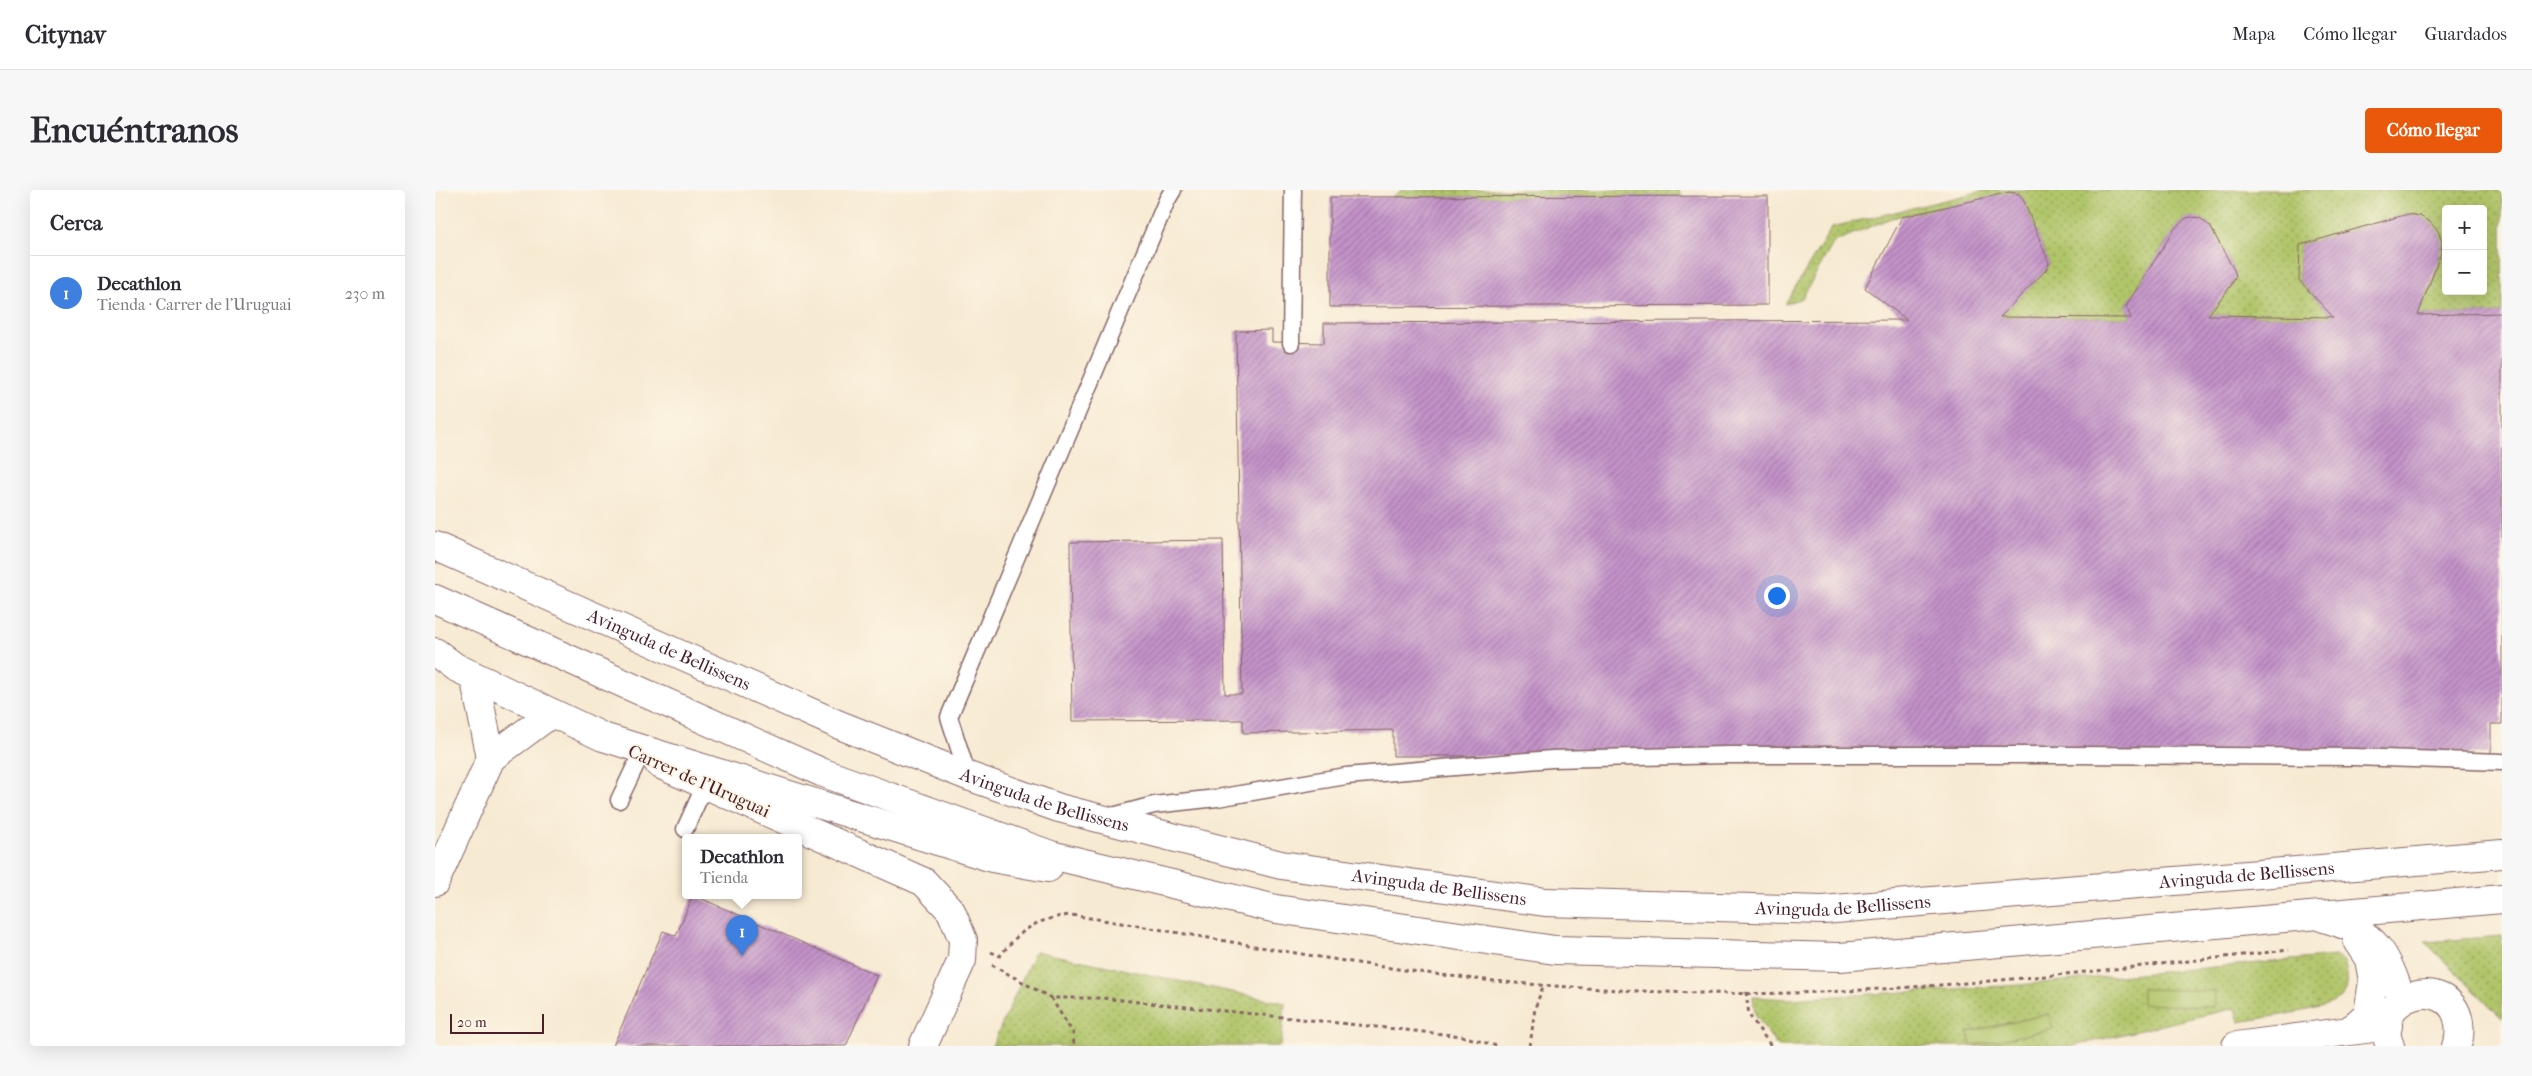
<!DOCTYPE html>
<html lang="es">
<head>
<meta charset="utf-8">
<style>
  body { margin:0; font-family:"IM FELL French Canon",serif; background:#f7f7f7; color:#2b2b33 }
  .controls { position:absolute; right:15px; top:15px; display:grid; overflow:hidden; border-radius:5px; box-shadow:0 5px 20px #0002 }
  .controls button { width:45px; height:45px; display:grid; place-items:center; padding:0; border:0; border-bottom:1px solid #e1e1e2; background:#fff; color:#2b2b33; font:25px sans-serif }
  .scale { position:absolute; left:15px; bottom:12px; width:94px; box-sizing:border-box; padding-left:5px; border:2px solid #4a1f2b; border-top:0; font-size:14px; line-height:18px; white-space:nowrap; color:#4a1f2b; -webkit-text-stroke:4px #fcf5e5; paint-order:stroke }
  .you { position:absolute; left:1341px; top:405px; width:18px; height:18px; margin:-12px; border:4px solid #fff; border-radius:50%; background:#1a73e8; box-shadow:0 0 0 8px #1a73e833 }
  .badge { display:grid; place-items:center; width:32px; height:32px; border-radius:50%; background:#ea580c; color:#fff; font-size:16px; font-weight:700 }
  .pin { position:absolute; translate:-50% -41px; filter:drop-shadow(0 1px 2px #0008) }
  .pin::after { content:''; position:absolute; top:26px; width:18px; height:15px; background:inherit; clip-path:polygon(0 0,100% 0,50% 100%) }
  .popup { position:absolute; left:247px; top:644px; width:120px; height:65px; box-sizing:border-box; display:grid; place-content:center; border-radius:5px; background:#fff; filter:drop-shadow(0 1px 4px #0005); font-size:16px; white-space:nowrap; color:#7c7c81 }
  .popup b { font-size:19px; color:#2b2b33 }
  .popup::after { content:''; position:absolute; left:50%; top:100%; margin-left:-10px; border:10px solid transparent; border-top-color:#fff }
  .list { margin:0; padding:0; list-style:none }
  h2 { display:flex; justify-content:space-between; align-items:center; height:65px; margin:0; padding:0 20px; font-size:21px }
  h2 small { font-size:16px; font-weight:400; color:#7c7c81 }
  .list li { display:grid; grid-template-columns:32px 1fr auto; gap:15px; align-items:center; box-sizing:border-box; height:75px; padding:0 20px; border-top:1px solid #e1e1e2 }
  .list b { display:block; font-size:19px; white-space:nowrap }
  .list p { margin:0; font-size:16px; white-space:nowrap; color:#7c7c81 }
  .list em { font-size:16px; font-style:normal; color:#7c7c81 }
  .map { position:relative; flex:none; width:2067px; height:856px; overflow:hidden; border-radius:5px }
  header { display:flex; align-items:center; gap:30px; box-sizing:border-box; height:70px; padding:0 25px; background:#fff; border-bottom:1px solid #e1e1e2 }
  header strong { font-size:24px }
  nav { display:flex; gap:28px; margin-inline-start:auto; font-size:18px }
  .intro { display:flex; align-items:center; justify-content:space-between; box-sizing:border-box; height:120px; padding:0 30px }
  h1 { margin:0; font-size:35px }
  .button { padding:12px 22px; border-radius:5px; background:#ea580c; color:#fff; font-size:18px; font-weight:700 }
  main { display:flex; gap:30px; padding:0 30px }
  aside { flex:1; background:#fff; border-radius:5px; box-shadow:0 5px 20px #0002 }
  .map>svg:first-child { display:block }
  .grass { fill:url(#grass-dots); stroke:#7d724a; fill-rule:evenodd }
  .pitch { fill:#b0c569; stroke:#7d724a }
  .building { fill:url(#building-hatch) }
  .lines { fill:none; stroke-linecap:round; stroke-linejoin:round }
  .lane-casing { stroke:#876666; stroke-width:19 }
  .street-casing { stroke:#876666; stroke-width:30 }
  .secondary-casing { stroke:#876666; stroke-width:30 }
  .path { stroke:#876666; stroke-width:3; stroke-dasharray:4 4; stroke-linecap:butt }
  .lane { stroke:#fff; stroke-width:16 }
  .street { stroke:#fff; stroke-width:28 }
  .secondary { stroke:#fff; stroke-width:28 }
  .labels { text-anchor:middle; stroke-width:4; stroke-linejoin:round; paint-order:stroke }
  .street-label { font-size:18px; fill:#4a1f2b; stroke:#fcf5e5 }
</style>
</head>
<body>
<header>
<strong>Citynav</strong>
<nav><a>Mapa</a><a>Cómo llegar</a><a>Guardados</a></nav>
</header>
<div class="intro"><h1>Encuéntranos</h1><a class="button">Cómo llegar</a></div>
<main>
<aside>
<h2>Cerca<small></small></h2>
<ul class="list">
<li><span class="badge" style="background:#3f7fe0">1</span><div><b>Decathlon</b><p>Tienda · Carrer de l'Uruguai</p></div><em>230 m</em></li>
</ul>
</aside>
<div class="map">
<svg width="2067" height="856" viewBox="0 0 2067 856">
  <defs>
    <pattern id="grass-dots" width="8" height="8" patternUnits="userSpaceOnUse" patternTransform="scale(1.25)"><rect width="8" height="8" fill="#b0c569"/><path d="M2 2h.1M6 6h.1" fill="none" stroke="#919f57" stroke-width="1.8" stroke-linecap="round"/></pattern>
    <pattern id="building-hatch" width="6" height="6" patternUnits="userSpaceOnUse" patternTransform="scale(1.25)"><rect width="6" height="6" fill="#c392c9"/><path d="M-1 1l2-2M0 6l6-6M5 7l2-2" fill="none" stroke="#a077a3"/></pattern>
  </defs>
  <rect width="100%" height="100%" fill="#fcf5e5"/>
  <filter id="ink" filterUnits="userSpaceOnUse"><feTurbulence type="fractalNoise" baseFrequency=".02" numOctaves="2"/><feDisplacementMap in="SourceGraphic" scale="10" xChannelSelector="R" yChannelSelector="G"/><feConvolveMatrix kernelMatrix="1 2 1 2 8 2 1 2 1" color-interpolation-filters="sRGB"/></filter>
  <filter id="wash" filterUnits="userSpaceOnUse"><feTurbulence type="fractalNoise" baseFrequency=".0096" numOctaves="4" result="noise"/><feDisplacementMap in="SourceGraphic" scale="20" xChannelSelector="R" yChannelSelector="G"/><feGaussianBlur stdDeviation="1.12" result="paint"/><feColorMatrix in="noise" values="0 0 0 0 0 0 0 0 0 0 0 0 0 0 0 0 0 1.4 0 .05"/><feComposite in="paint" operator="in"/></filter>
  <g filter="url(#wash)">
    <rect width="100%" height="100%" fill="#f7ead3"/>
    <g class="grass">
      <polygon points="967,0 1243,0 1248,6 957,7"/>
      <path d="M1552 0H2067V123L1983 125C1996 91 2032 34 1973 24L1865 55 1864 90 1898 127 1773 125C1782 114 1802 96 1800 82 1789 62 1768 3 1740 38L1691 116 1696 128 1565 127 1611 80 1614 73 1588 9 1580 2 1456 28 1399 52 1367 108 1350 114 1397 37ZM2011 19H2048V101H2011Z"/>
      <polygon points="2067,746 2067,828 1990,752"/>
      <polygon points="600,761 850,813 846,856 557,856"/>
      <path d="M1900 766 1909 771C1912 781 1916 799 1906 808 1892 820 1825 828 1804 832L1800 818 1638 856H1536L1617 839 1614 824 1533 842 1536 856H1342L1320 824 1318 807 1354 809 1584 795Z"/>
    </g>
    <g class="pitch">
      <polygon points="1707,799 1780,801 1779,817 1707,814"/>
      <polygon points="1614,824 1618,839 1536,856 1533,842"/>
    </g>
    <g id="blocks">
      <g class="building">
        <polygon points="1575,2 1584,4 1588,9 1614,73 1611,80 1565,127 1696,128 1691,116 1740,38 1751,28 1757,27 1765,28 1775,36 1800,82 1801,87 1795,97 1773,125 1898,127 1864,90 1865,55 1973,24 1985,26 1995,32 2003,41 2007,52 2006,63 1983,125 2067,123 2067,534 2056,534 2056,564 958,566 958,540 808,543 808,530 637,531 635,352 788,350 790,504 807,504 801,141 837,140 837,152 889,153 889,133 1472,130 1430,98 1467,27"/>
        <polygon points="1333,6 1333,115 895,117 895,7"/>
        <polygon points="258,705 442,785 411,856 178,856 228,741 241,746"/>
      </g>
    </g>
  </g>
  <g filter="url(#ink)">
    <use href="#blocks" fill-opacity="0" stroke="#876666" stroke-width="1"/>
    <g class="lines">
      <g class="lane-casing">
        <g id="lane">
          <polyline points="856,153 858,0"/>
          <polyline points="533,586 514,527 732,10 738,0"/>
          <polyline points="184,610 205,566"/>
          <polyline points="674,627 719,615 782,608 911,586 1117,569 1292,565 1636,565 1918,567 2067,572"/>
          <polyline points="250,639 270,595"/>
        </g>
      </g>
      <g class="street-casing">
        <g id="street">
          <polyline points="39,486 56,568"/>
          <polyline points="224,574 489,692 516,721 528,750 527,770 488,856"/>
          <polyline points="0,692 56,568 117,523"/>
          <polyline points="1801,856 1953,836"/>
          <path d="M1955 856C1933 804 2016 782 2024 833 2025 841 2025 849 2021 856"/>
        </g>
      </g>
      <g class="secondary-casing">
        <g id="secondary">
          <path id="s1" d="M0 356 402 534 533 586 624 618 846 675 1110 712 1388 720 2067 664"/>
          <polyline points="0,409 386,582 616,665 841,719 1120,760 1405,767 2067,709"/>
          <polyline points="0,462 20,477 168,547 557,668 613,678"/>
          <path d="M1889 728C1942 743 1950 761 1967 811"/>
          <polyline points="1915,840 1933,824 1938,791 1934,769 1922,751"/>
        </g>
      </g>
      <g class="path">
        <path d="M556 762 565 766C586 739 601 729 636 725 792 749 947 783 1105 795 1188 801 1273 805 1357 803 1523 798 1689 778 1854 760"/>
        <polyline points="557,775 616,808 667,808 1027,846 1062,856"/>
        <polyline points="1311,802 1314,825 1336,856"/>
        <polyline points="616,808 638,843 639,856"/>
        <polyline points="1095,856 1100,818 1109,794"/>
      </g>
      <use href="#lane" class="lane"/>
      <use href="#street" class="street"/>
      <use href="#secondary" class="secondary"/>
    </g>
  </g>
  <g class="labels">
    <g class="street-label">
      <text dy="6" stroke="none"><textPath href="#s1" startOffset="256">Avinguda de Bellissens</textPath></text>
      <text transform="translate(264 591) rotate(24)" y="6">Carrer de l'Uruguai</text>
      <text dy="6" stroke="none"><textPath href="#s1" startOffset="661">Avinguda de Bellissens</textPath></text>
      <text dy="6" stroke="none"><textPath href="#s1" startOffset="1876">Avinguda de Bellissens</textPath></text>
      <text dy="6" stroke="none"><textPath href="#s1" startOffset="1066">Avinguda de Bellissens</textPath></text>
      <text dy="6" stroke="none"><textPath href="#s1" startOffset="1471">Avinguda de Bellissens</textPath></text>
    </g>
  </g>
</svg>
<div class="controls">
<button>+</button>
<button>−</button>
</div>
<div class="scale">20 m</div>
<div class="you"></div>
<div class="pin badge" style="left:307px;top:766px;background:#3f7fe0">1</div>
<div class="popup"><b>Decathlon</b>Tienda</div>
</div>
</main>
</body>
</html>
